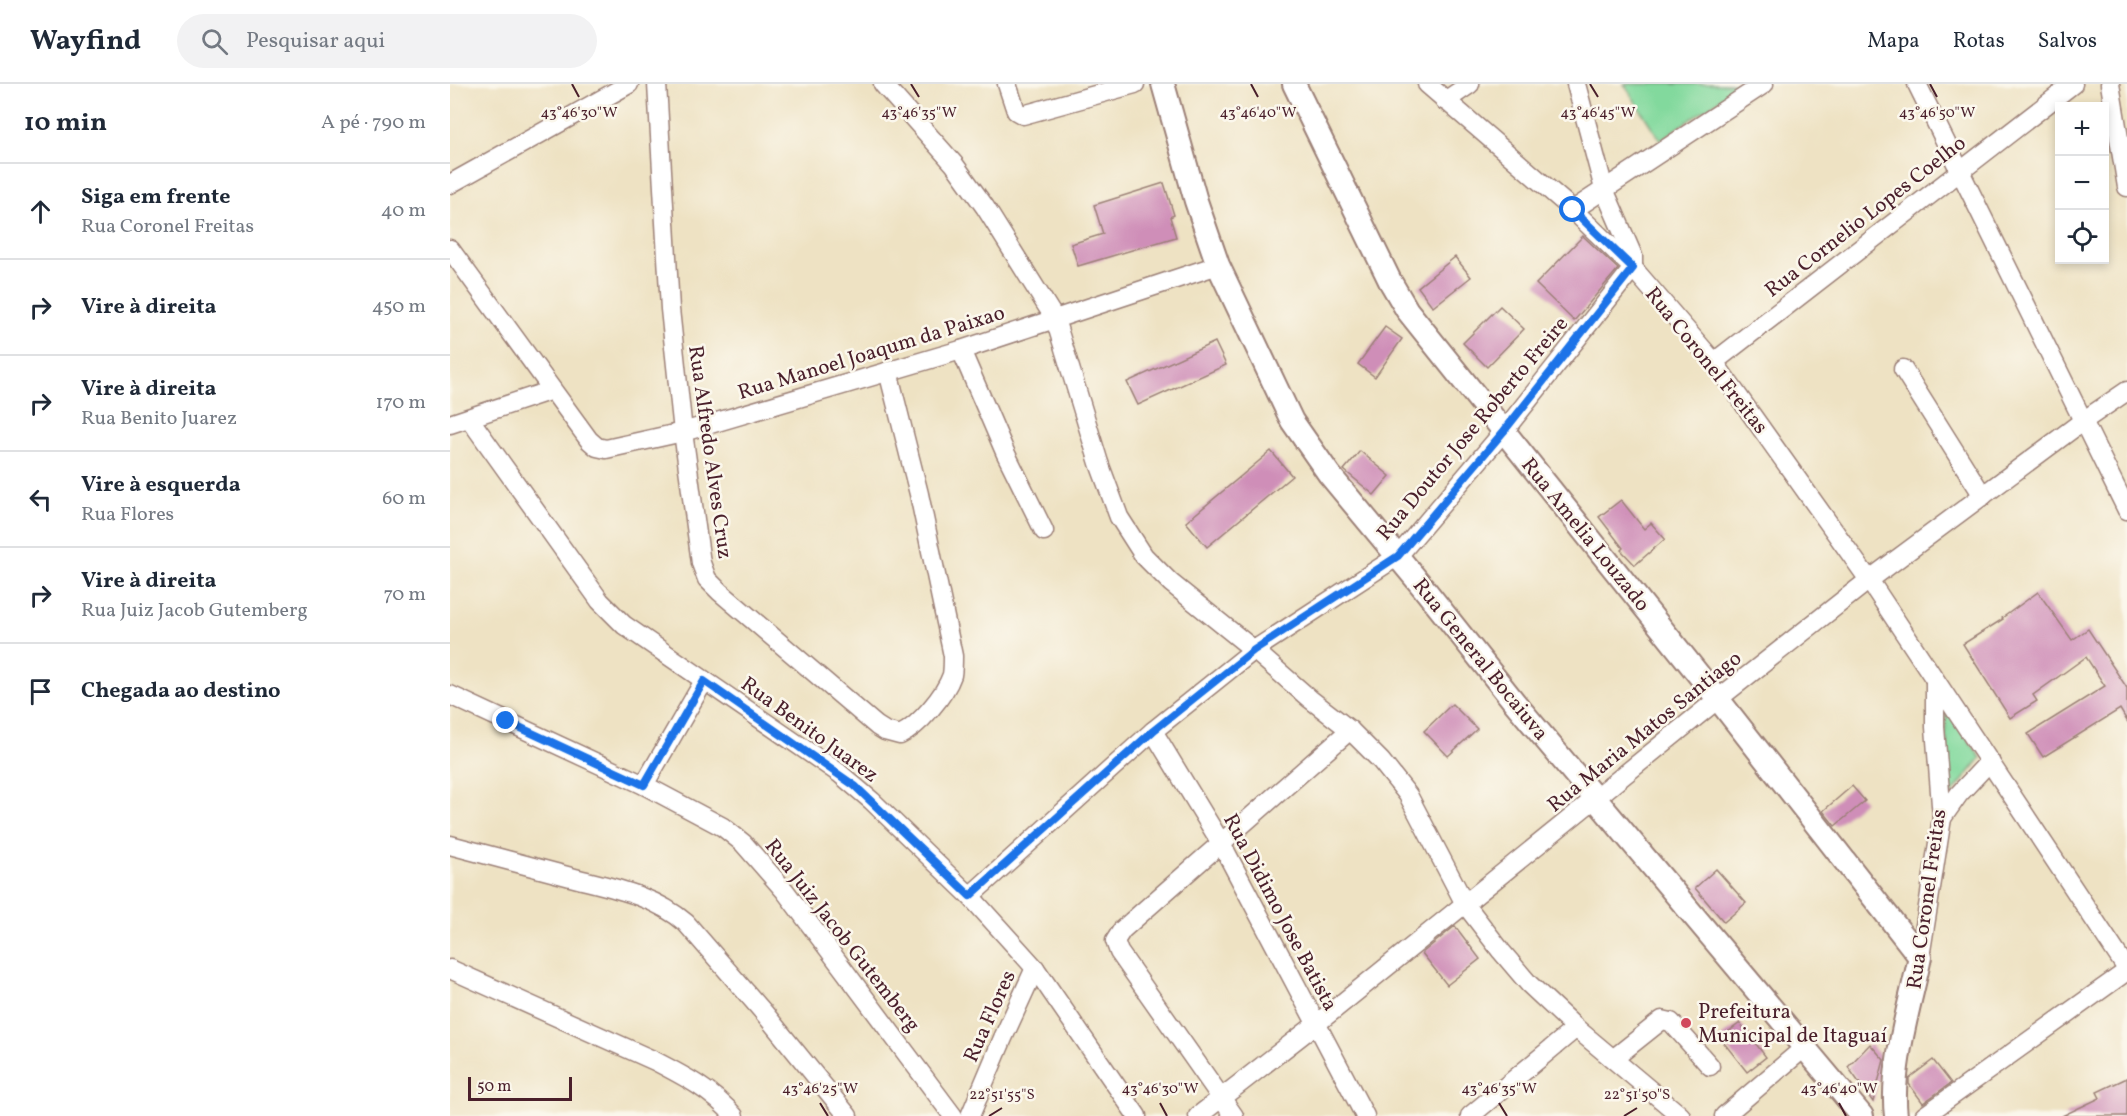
<!DOCTYPE html>
<html lang="pt">
<head>
<meta charset="utf-8">
<style>
  body { margin:0; font-family:Vollkorn,serif; background:#f2f2f3; color:#1f2937 }
  .controls { position:absolute; right:18px; top:18px; display:grid; overflow:hidden; border-radius:0px; box-shadow:0 3px 9px #0003 }
  .controls button { width:54px; height:54px; display:grid; place-items:center; padding:0; border:0; border-bottom:2px solid #e0e1e3; background:#fff; color:#1f2937; font:30px sans-serif }
  .scale { position:absolute; left:18px; bottom:15px; width:104px; box-sizing:border-box; padding-left:6px; border:3px solid #4a1f2b; border-top:0; font-size:16px; line-height:21px; white-space:nowrap; color:#4a1f2b; -webkit-text-stroke:4px #fbf7ec; paint-order:stroke }
  .stop { position:absolute; width:18px; height:18px; margin:-14px; border:4px solid #1a73e8; border-radius:50%; background:#fff }
  .stop.end { background:#1a73e8; border-color:#fff; box-shadow:0 2px 6px #0008 }
  .list { margin:0; padding:0; list-style:none }
  h2 { display:flex; justify-content:space-between; align-items:center; height:78px; margin:0; padding:0 24px; font-size:26px }
  h2 small { font-size:20px; font-weight:400; color:#747a83 }
  .list li { display:grid; grid-template-columns:39px 1fr auto; gap:18px; align-items:center; box-sizing:border-box; height:96px; padding:0 24px; border-top:2px solid #e0e1e3 }
  .list b { display:block; font-size:22px; white-space:nowrap }
  .list p { margin:0; font-size:20px; white-space:nowrap; color:#747a83 }
  .list em { font-size:20px; font-style:normal; color:#747a83 }
  .icon { flex:none; width:33px; height:33px; fill:none; stroke:currentColor; stroke-width:2; stroke-linecap:round; stroke-linejoin:round }
  .map { position:relative; flex:none; width:1677px; height:1032px; overflow:hidden }
  header { display:flex; align-items:center; gap:36px; box-sizing:border-box; height:84px; padding:0 30px; background:#fff; border-bottom:2px solid #e0e1e3 }
  header strong { font-size:28px }
  nav { display:flex; gap:33px; margin-inline-start:auto; font-size:21px }
  .search { width:420px; height:54px; background:#f2f2f3; display:flex; align-items:center; gap:15px; box-sizing:border-box; padding:0 21px; border-radius:33px; color:#747a83; font-size:22px }
  main { display:flex }
  aside { flex:1; background:#fff }
  .map>svg:first-child { display:block }
  .green { fill:#82d99d; stroke:#667c64; stroke-width:1.5 }
  .building { fill:#cf8eb8 }
  .lines { fill:none; stroke-linecap:round; stroke-linejoin:round }
  .minor-casing { stroke:#9c8077; stroke-width:21 }
  .major-casing { stroke:#9c8077; stroke-width:26 }
  .minor { stroke:#fff; stroke-width:18 }
  .major { stroke:#fff; stroke-width:22 }
  .route { stroke:#1a73e8; stroke-width:8 }
  .ticks { fill:none; stroke:#4a1f2b; stroke-width:2 }
  .poi-dot { fill:#d1495b; stroke:#fbf7ec; stroke-width:2 }
  .labels { text-anchor:middle; stroke-width:5; stroke-linejoin:round; paint-order:stroke }
  .street-label { font-size:21px; fill:#4a1f2b; stroke:#fbf7ec }
  .poi-label { font-size:21px; fill:#4a1f2b; stroke:#fbf7ec; text-anchor:start }
  .ticks-label { font-size:15px; text-anchor:middle; fill:#4a1f2b; stroke:#fbf7ec; stroke-width:5; stroke-linejoin:round; paint-order:stroke }
</style>
</head>
<body>
<header>
<strong>Wayfind</strong>
<div class="search"><svg class="icon" aria-label="search" viewBox="0 0 24 24"><circle cx="10" cy="10" r="6"/><path d="M15 15l6 6"/></svg>Pesquisar aqui</div>
<nav><a>Mapa</a><a>Rotas</a><a>Salvos</a></nav>
</header>
<main>
<aside>
<h2>10 min<small>A pé · 790 m</small></h2>
<ul class="list">
<li><svg class="icon" aria-label="ahead" viewBox="0 0 24 24"><path d="M12 20V5M6 11l6-6 6 6"/></svg><div><b>Siga em frente</b><p>Rua Coronel Freitas</p></div><em>40 m</em></li>
<li><svg class="icon" aria-label="right" viewBox="0 0 24 24"><path d="M7 20v-9h11M14 6l5 5-5 5"/></svg><div><b>Vire à direita</b></div><em>450 m</em></li>
<li><svg class="icon" aria-label="right" viewBox="0 0 24 24"><path d="M7 20v-9h11M14 6l5 5-5 5"/></svg><div><b>Vire à direita</b><p>Rua Benito Juarez</p></div><em>170 m</em></li>
<li><svg class="icon" aria-label="left" viewBox="0 0 24 24"><path d="M17 20v-9H6M10 6l-5 5 5 5"/></svg><div><b>Vire à esquerda</b><p>Rua Flores</p></div><em>60 m</em></li>
<li><svg class="icon" aria-label="right" viewBox="0 0 24 24"><path d="M7 20v-9h11M14 6l5 5-5 5"/></svg><div><b>Vire à direita</b><p>Rua Juiz Jacob Gutemberg</p></div><em>70 m</em></li>
<li><svg class="icon" aria-label="arrive" viewBox="0 0 24 24"><path d="M6 21V4h12l-3 4 3 4H6"/></svg><div><b>Chegada ao destino</b></div></li>
</ul>
</aside>
<div class="map">
<svg width="1677" height="1032" viewBox="0 0 1677 1032">
  <rect width="100%" height="100%" fill="#fbf7ec"/>
  <filter id="ink" filterUnits="userSpaceOnUse"><feTurbulence type="fractalNoise" baseFrequency=".0167" numOctaves="2"/><feDisplacementMap in="SourceGraphic" scale="12" xChannelSelector="R" yChannelSelector="G"/><feConvolveMatrix kernelMatrix="1 2 1 2 8 2 1 2 1" color-interpolation-filters="sRGB"/></filter>
  <filter id="wash" filterUnits="userSpaceOnUse"><feTurbulence type="fractalNoise" baseFrequency=".008" numOctaves="4" result="noise"/><feDisplacementMap in="SourceGraphic" scale="24" xChannelSelector="R" yChannelSelector="G"/><feGaussianBlur stdDeviation="1.35" result="paint"/><feColorMatrix in="noise" values="0 0 0 0 0 0 0 0 0 0 0 0 0 0 0 0 0 1.4 0 .05"/><feComposite in="paint" operator="in"/></filter>
  <g filter="url(#wash)">
    <rect width="100%" height="100%" fill="#eee2c3"/>
    <g class="green">
      <polygon points="1174,0 1293,0 1210,56"/>
      <polygon points="1495,620 1531,674 1497,716"/>
    </g>
    <g id="blocks">
      <g class="building">
        <polygon points="714,99 724,131 720,133 726,153 628,182 621,160 653,150 644,121"/>
        <polygon points="1133,152 1168,185 1124,237 1086,200"/>
        <polygon points="1005,173 1021,193 983,223 968,203"/>
        <polygon points="1050,222 1074,245 1037,283 1013,259"/>
        <polygon points="935,243 952,255 925,293 908,280"/>
        <polygon points="765,258 776,281 688,321 677,298"/>
        <polygon points="821,367 842,392 757,463 736,438"/>
        <polygon points="910,367 940,392 924,411 894,386"/>
        <polygon points="1171,416 1194,445 1201,439 1215,455 1185,481 1171,466 1173,464 1149,433"/>
        <polygon points="1588,508 1622,556 1638,545 1677,604 1677,637 1670,625 1593,673 1578,650 1655,602 1636,573 1583,611 1587,617 1560,634 1513,560 1553,535 1552,534"/>
        <polygon points="1002,620 1027,645 998,672 974,647"/>
        <polygon points="1402,702 1415,717 1385,742 1373,727"/>
        <polygon points="1266,785 1296,819 1274,838 1245,804"/>
        <polygon points="1005,842 1030,875 997,901 972,869"/>
        <polygon points="1290,939 1316,973 1297,988 1270,954"/>
        <polygon points="1420,960 1434,976 1423,1018 1398,983"/>
        <polygon points="1483,976 1501,999 1473,1019 1459,1000 1459,994"/>
        <polygon points="1677,994 1677,1032 1612,1032 1650,1014 1647,1008"/>
      </g>
    </g>
  </g>
  <g filter="url(#ink)">
    <use href="#blocks" fill-opacity="0" stroke="#9c8077" stroke-width="1.5"/>
    <g class="lines">
      <g class="minor-casing">
        <g id="minor">
          <path d="M207 0 220 225 233 348 251 479 257 495 270 508 427 642 435 647 450 651C469 642 495 611 502 591 503 585 503 578 503 572L469 410 438 287"/>
          <polyline points="433,0 504,80 535,123 605,235 649,379 669,433 694,472 721,499 804,566 860,615 900,646 931,677 958,711 1015,820 1051,867 1079,900 1126,944 1231,1032"/>
          <polyline points="557,0 566,27 573,31 685,0"/>
          <polyline points="977,0 1123,126 1183,184 1264,278 1419,496 1677,885"/>
          <polyline points="1126,0 1154,105 1183,172 1183,184"/>
          <polyline points="1467,0 1677,426"/>
          <polyline points="1660,0 1677,103"/>
          <polyline points="995,17 1020,0"/>
          <polyline points="0,100 179,0"/>
          <polyline points="1123,126 1314,0"/>
          <polyline points="0,165 139,356 147,363 156,365 233,348 511,266 768,181"/>
          <polyline points="511,266 555,368 594,447"/>
          <polyline points="1264,278 1623,0"/>
          <polyline points="1453,285 1533,412"/>
          <polyline points="19,334 150,517 174,541 389,689 422,717 520,812 585,884 687,1032"/>
          <polyline points="0,340 102,306"/>
          <polyline points="0,611 194,701 273,743 293,759 335,807 503,1032"/>
          <polyline points="703,647 771,759 915,1032"/>
          <polyline points="194,701 254,597"/>
          <polyline points="1492,734 1509,710 1540,677"/>
          <path d="M0 761C39 771 78 782 117 792 158 803 203 810 236 839L315 930 398 1032"/>
          <polyline points="520,812 703,647 804,566 948,472 1054,347 1183,184"/>
          <polyline points="1470,873 1492,734 1485,643 1485,596"/>
          <path d="M0 885 205 977C234 992 263 1007 284 1032"/>
          <polyline points="1163,975 1212,936 1221,938 1260,982"/>
          <polyline points="520,1032 553,954 585,884"/>
          <polyline points="748,1032 865,941 1268,615 1419,496 1633,337 1677,307"/>
          <polyline points="784,1032 669,868 665,857 672,846 900,646"/>
          <polyline points="1020,1032 1126,944"/>
          <polyline points="1274,1032 1354,964"/>
          <polyline points="1474,1032 1677,887"/>
        </g>
      </g>
      <g class="major-casing">
        <g id="major">
          <polyline points="713,0 746,117 768,181 842,337 879,390 972,502 1065,619 1412,1032"/>
          <path d="M844 0 940 197 957 226 1268 615 1470 873C1460 921 1440 984 1446 1032"/>
        </g>
      </g>
      <use href="#minor" class="minor"/>
      <use href="#major" class="major"/>
    </g>
  </g>
  <g class="lines" filter="url(#ink)">
    <polyline class="route" points="56,637 194,701 254,597 405,702 520,812 703,647 804,566 948,472 1054,347 1183,184 1123,126"/>
  </g>
  <path class="ticks" d="M122 0 129 13M461 0 469 13M801 0 808 13M1140 0 1148 13M1480 0 1487 13M370 1019 378 1032M710 1019 717 1032M1049 1019 1057 1032M1389 1019 1396 1032M539 1032 552 1024M1174 1032 1187 1024"/>
  <circle class="poi-dot" cx="1236" cy="939" r="6"/>
  <g class="labels">
    <g class="street-label">
      <text transform="translate(1415 132) rotate(-38)" y="7">Rua Cornelio Lopes Coelho</text>
      <text transform="translate(421 268) rotate(-17)" y="7">Rua Manoel Joaqum da Paixao</text>
      <text transform="translate(1257 276) rotate(51)" y="7">Rua Coronel Freitas</text>
      <text transform="translate(1022 344) rotate(-50)" y="7">Rua Doutor Jose Roberto Freire</text>
      <text transform="translate(261 368) rotate(82)" y="7">Rua Alfredo Alves Cruz</text>
      <text transform="translate(1136 450) rotate(51)" y="7">Rua Amelia Louzado</text>
      <text transform="translate(1031 575) rotate(51)" y="7">Rua General Bocaiuva</text>
      <text transform="translate(360 645) rotate(36)" y="7">Rua Benito Juarez</text>
      <text transform="translate(1194 647) rotate(-39)" y="7">Rua Maria Matos Santiago</text>
      <text transform="translate(1476 815) rotate(-82)" y="7">Rua Coronel Freitas</text>
      <text transform="translate(831 828) rotate(62)" y="7">Rua Didimo Jose Batista</text>
      <text transform="translate(393 851) rotate(52)" y="7">Rua Juiz Jacob Gutemberg</text>
      <text transform="translate(539 932) rotate(-66)" y="7">Rua Flores</text>
    </g>
    <g class="poi-label">
      <text x="1248" y="934">Prefeitura<tspan x="1248" dy="24">Municipal de Itaguaí</tspan></text>
    </g>
  </g>
  <g class="ticks-label">
    <text x="129" y="33">43°46'30"W</text>
    <text x="469" y="33">43°46'35"W</text>
    <text x="808" y="33">43°46'40"W</text>
    <text x="1487" y="33">43°46'50"W</text>
    <text x="1148" y="33">43°46'45"W</text>
    <text x="370" y="1009">43°46'25"W</text>
    <text x="710" y="1009">43°46'30"W</text>
    <text x="1049" y="1009">43°46'35"W</text>
    <text x="1389" y="1009">43°46'40"W</text>
    <text x="552" y="1015">22°51'55"S</text>
    <text x="1187" y="1015">22°51'50"S</text>
  </g>
</svg>
<div class="controls">
<button>+</button>
<button>−</button>
<button><svg class="icon" aria-label="locate" viewBox="0 0 24 24"><circle cx="12" cy="12" r="6"/><path d="M12 2v4M12 18v4M2 12h4M18 12h4"/></svg></button>
</div>
<div class="scale">50 m</div>
<div class="stop" style="left:1123px;top:126px"></div>
<div class="stop end" style="left:56px;top:637px"></div>
</div>
</main>
</body>
</html>
